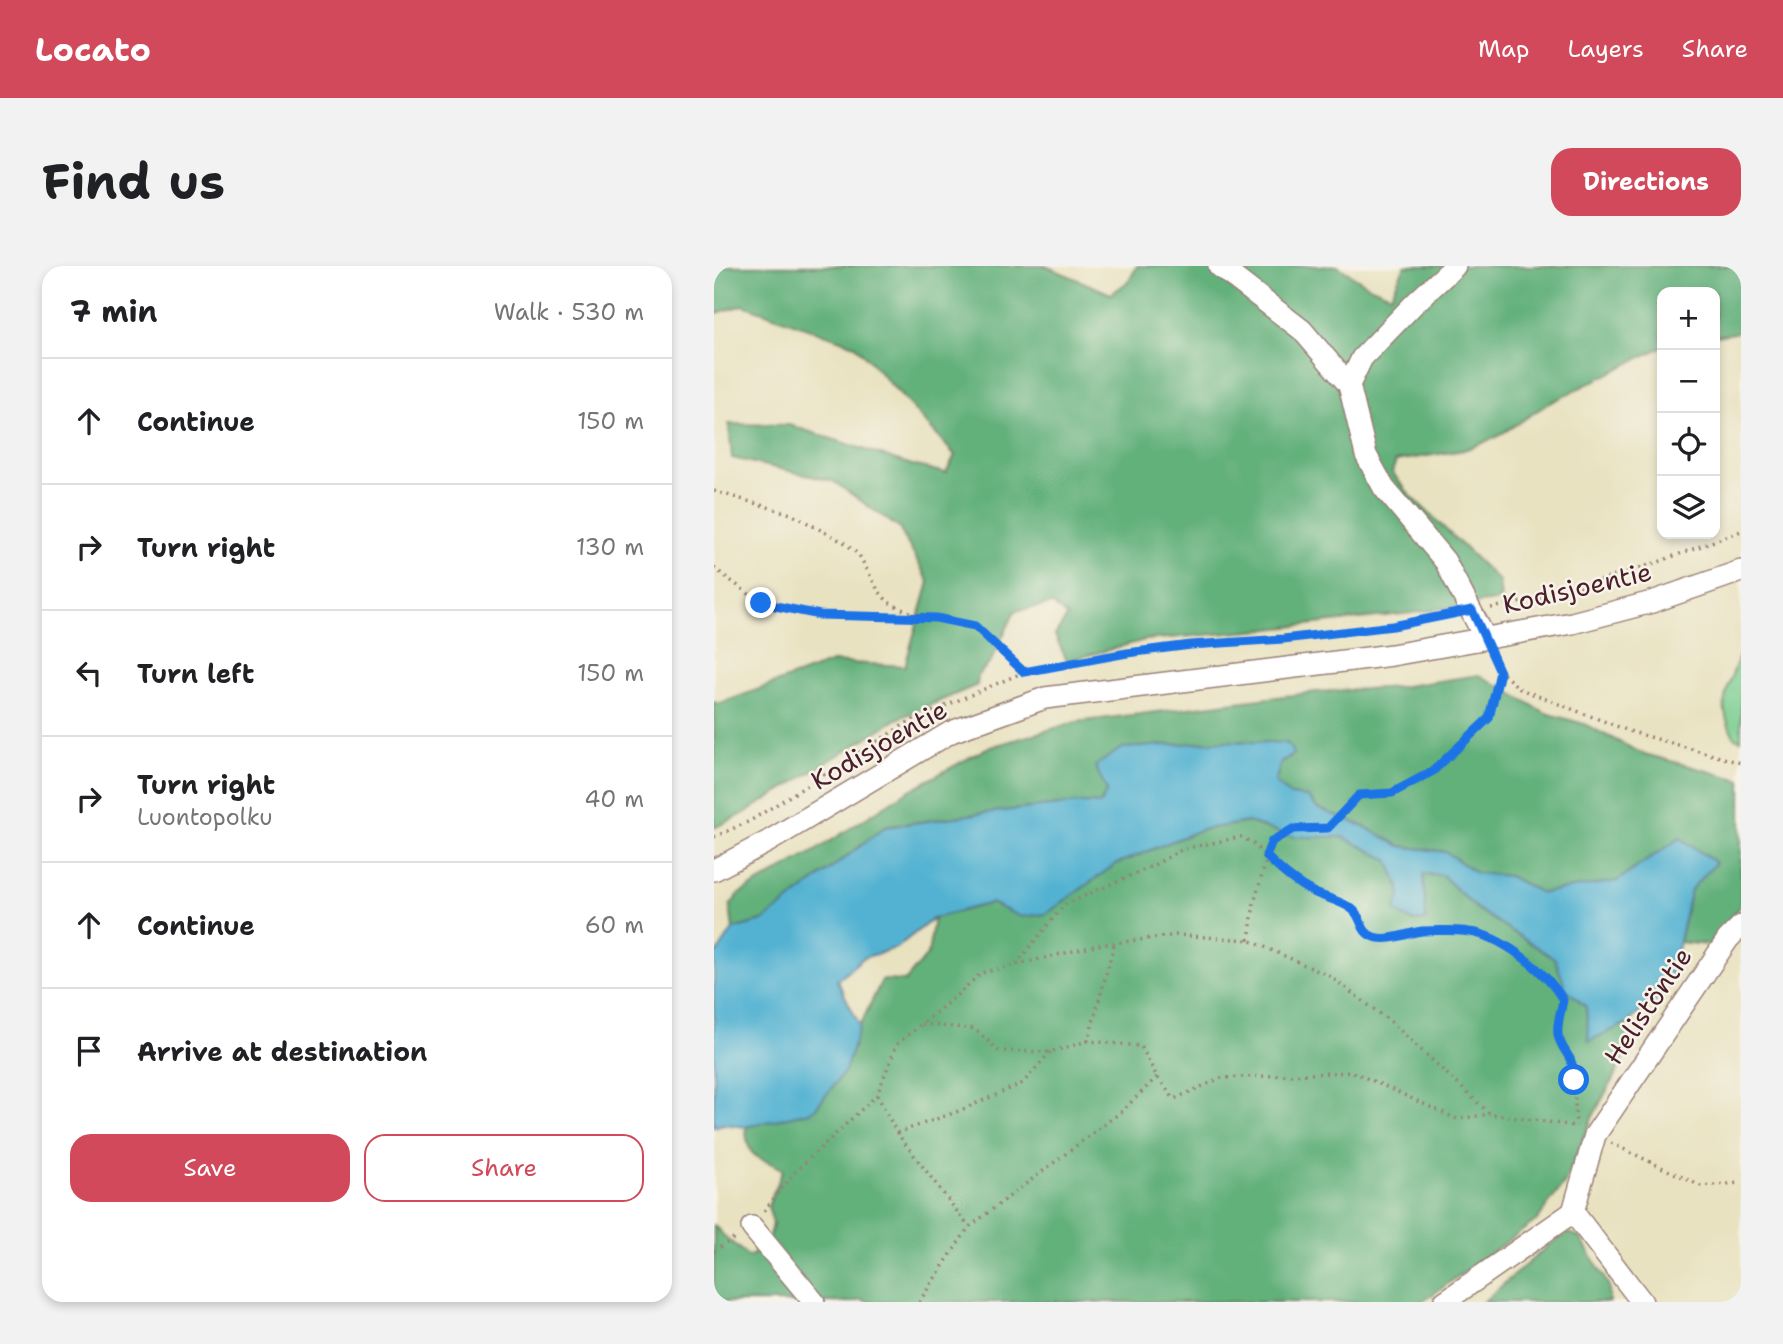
<!DOCTYPE html>
<html lang="en">
<head>
<meta charset="utf-8">
<style>
  body { margin:0; font-family:"Shantell Sans",sans-serif; background:#f2f2f2; color:#202124 }
  .controls { position:absolute; right:21px; top:21px; display:grid; overflow:hidden; border-radius:14px; box-shadow:0 4px 10px #0003 }
  .controls button { width:63px; height:63px; display:grid; place-items:center; padding:0; border:0; border-bottom:2px solid #e0e0e0; background:#fff; color:#202124; font:35px sans-serif }
  .stop { position:absolute; width:21px; height:21px; margin:-16px; border:5px solid #1a73e8; border-radius:50%; background:#fff }
  .stop.end { background:#1a73e8; border-color:#fff; box-shadow:0 2px 7px #0008 }
  .list { margin:0; padding:0; list-style:none }
  h2 { display:flex; justify-content:space-between; align-items:center; height:91px; margin:0; padding:0 28px; font-size:30px }
  h2 small { font-size:23px; font-weight:400; color:#757577 }
  .list li { display:grid; grid-template-columns:46px 1fr auto; gap:21px; align-items:center; box-sizing:border-box; height:126px; padding:0 28px; border-top:2px solid #e0e0e0 }
  .list b { display:block; font-size:26px; white-space:nowrap }
  .list p { margin:0; font-size:23px; white-space:nowrap; color:#757577 }
  .list em { font-size:23px; font-style:normal; color:#757577 }
  .actions { display:flex; gap:14px; padding:21px 28px }
  .actions a { flex:1; padding:16px 0; border:2px solid #d1495b; border-radius:21px; text-align:center; font-size:24px; color:#d1495b }
  .actions .main { background:#d1495b; color:#fff }
  .icon { flex:none; width:38px; height:38px; fill:none; stroke:currentColor; stroke-width:2; stroke-linecap:round; stroke-linejoin:round }
  .map { position:relative; flex:none; width:1027px; height:1036px; overflow:hidden; border-radius:21px }
  header { display:flex; align-items:center; gap:42px; box-sizing:border-box; height:98px; padding:0 35px; background:#d1495b; color:#fff }
  header strong { font-size:33px }
  nav { display:flex; gap:38px; margin-inline-start:auto; font-size:24px }
  .intro { display:flex; align-items:center; justify-content:space-between; box-sizing:border-box; height:168px; padding:0 42px }
  h1 { margin:0; font-size:49px }
  .button { padding:18px 32px; border-radius:21px; background:#d1495b; color:#fff; font-size:24px; font-weight:700 }
  main { display:flex; gap:42px; padding:0 42px }
  aside { flex:1; background:#fff; border-radius:21px; box-shadow:0 4px 10px #0003 }
  .map>svg:first-child { display:block }
  .green { fill:#79cd90; stroke:#62765e; stroke-width:2 }
  .forest { fill:#62b07a; stroke:#566852; stroke-width:2 }
  .water { fill:#53b2d2; stroke:#4e687e; stroke-width:2 }
  .lines { fill:none; stroke-linecap:round; stroke-linejoin:round }
  .minor-casing { stroke:#9a8076; stroke-width:24 }
  .path { stroke:#9a8076; stroke-width:3.5; stroke-dasharray:2 5; stroke-linecap:butt }
  .minor { stroke:#fff; stroke-width:21 }
  .route { stroke:#1a73e8; stroke-width:9 }
  .labels { text-anchor:middle; stroke-width:5; stroke-linejoin:round; paint-order:stroke }
  .street-label { font-size:26px; fill:#4a1f2b; stroke:#f7f3e8 }
</style>
</head>
<body>
<header>
<strong>Locato</strong>
<nav><a>Map</a><a>Layers</a><a>Share</a></nav>
</header>
<div class="intro"><h1>Find us</h1><a class="button">Directions</a></div>
<main>
<aside>
<h2>7 min<small>Walk · 530 m</small></h2>
<ul class="list">
<li><svg class="icon" aria-label="ahead" viewBox="0 0 24 24"><path d="M12 20V5M6 11l6-6 6 6"/></svg><div><b>Continue</b></div><em>150 m</em></li>
<li><svg class="icon" aria-label="right" viewBox="0 0 24 24"><path d="M7 20v-9h11M14 6l5 5-5 5"/></svg><div><b>Turn right</b></div><em>130 m</em></li>
<li><svg class="icon" aria-label="left" viewBox="0 0 24 24"><path d="M17 20v-9H6M10 6l-5 5 5 5"/></svg><div><b>Turn left</b></div><em>150 m</em></li>
<li><svg class="icon" aria-label="right" viewBox="0 0 24 24"><path d="M7 20v-9h11M14 6l5 5-5 5"/></svg><div><b>Turn right</b><p>Luontopolku</p></div><em>40 m</em></li>
<li><svg class="icon" aria-label="ahead" viewBox="0 0 24 24"><path d="M12 20V5M6 11l6-6 6 6"/></svg><div><b>Continue</b></div><em>60 m</em></li>
<li><svg class="icon" aria-label="arrive" viewBox="0 0 24 24"><path d="M6 21V4h12l-3 4 3 4H6"/></svg><div><b>Arrive at destination</b></div></li>
</ul>
<div class="actions"><a class="main">Save</a><a>Share</a></div>
</aside>
<div class="map">
<svg width="1027" height="1036" viewBox="0 0 1027 1036">
  <rect width="100%" height="100%" fill="#f7f3e8"/>
  <filter id="ink" filterUnits="userSpaceOnUse"><feTurbulence type="fractalNoise" baseFrequency=".0143" numOctaves="2"/><feDisplacementMap in="SourceGraphic" scale="14" xChannelSelector="R" yChannelSelector="G"/><feConvolveMatrix kernelMatrix="1 2 1 2 8 2 1 2 1" color-interpolation-filters="sRGB"/></filter>
  <filter id="wash" filterUnits="userSpaceOnUse"><feTurbulence type="fractalNoise" baseFrequency=".00686" numOctaves="4" result="noise"/><feDisplacementMap in="SourceGraphic" scale="28" xChannelSelector="R" yChannelSelector="G"/><feGaussianBlur stdDeviation="1.57" result="paint"/><feColorMatrix in="noise" values="0 0 0 0 0 0 0 0 0 0 0 0 0 0 0 0 0 1.4 0 .05"/><feComposite in="paint" operator="in"/></filter>
  <g filter="url(#wash)">
    <rect width="100%" height="100%" fill="#e9e2c1"/>
    <path class="green" d="M1027 385V474L1021 472C1000 436 1015 421 1027 385Z"/>
    <g class="forest">
      <polygon points="0,0 332,0 397,28 415,15 423,0 623,0 655,20 677,29 691,0 1027,0 1027,66 1001,70 1001,26 948,26 948,81 835,137 781,172 750,184 682,195 678,206 696,229 785,315 787,334 698,347 538,365 431,374 353,395 341,369 353,351 339,338 301,345 276,397 264,409 263,419 183,453 29,548 0,562 0,436 5,438 118,396 191,400 215,316 185,262 119,215 18,192 15,158 75,159 198,199 232,207 241,189 141,79 29,39 0,48"/>
      <polygon points="765,409 832,447 870,458 927,487 1027,514 1027,639 996,679 965,676 977,623 1001,597 966,572 903,615 827,627 795,610 762,607 732,586 686,580 651,561 603,542 594,531 576,529 561,517 567,496 580,488 572,477 510,475 393,525 386,538 365,537 269,547 171,561 49,655 19,663 16,640 25,628 101,585 194,525 273,482 362,456 603,426 685,421"/>
      <path d="M534 556 580 571H630L674 594 698 655 712 654 709 608 728 609 762 642 841 693 852 723 872 741 875 775 913 757 916 781 879 850 851 916 823 954 708 1036H153L148 1033 139 1036H0V959L10 970 35 991 54 976 59 958 54 940 69 904C45 888 33 897 32 861L99 845 146 760 168 714 191 715 214 688 220 652 277 637 307 650 368 620 402 598 486 564Z"/>
      <polygon points="855,967 866,971 895,1020 895,1036 769,1036 837,977"/>
    </g>
    <polygon class="water" points="510,475 573,477 580,488 567,496 561,516 576,529 594,531 603,542 651,561 686,580 732,586 762,607 795,610 827,627 903,615 966,572 1002,597 977,623 957,710 947,730 913,757 875,775 872,741 852,723 841,693 762,642 728,609 709,608 712,654 698,655 681,645 687,626 674,594 630,571 580,571 534,556 486,564 402,598 332,648 307,651 277,637 220,652 182,682 149,692 123,714 146,760 131,805 99,845 32,861 9,858 0,861 0,688 4,686 19,663 49,655 171,561 269,547 365,537 386,538 393,525 381,500 408,482"/>
  </g>
  <g filter="url(#ink)">
    <g class="lines">
      <g class="minor-casing">
        <g id="minor">
          <polyline points="505,0 588,64 635,119 652,189 670,222 731,295 771,372"/>
          <polyline points="635,119 648,92 700,38 741,0"/>
          <polyline points="0,604 55,575 237,466 331,432 678,389 858,357 938,336 1027,305"/>
          <polyline points="38,961 100,1036"/>
          <polyline points="730,1036 859,946"/>
          <polyline points="928,1036 859,946 881,869 1014,673 1027,660"/>
        </g>
      </g>
      <g class="path">
        <polyline points="0,225 77,248 131,277 145,289 164,324 174,336 192,345 261,360 310,406"/>
        <polyline points="0,302 47,337 106,349 213,352"/>
        <polyline points="777,342 839,330 947,295 1027,265"/>
        <polyline points="779,390 787,406 806,423 915,465 1027,497"/>
        <polyline points="0,571 36,555 196,455 310,406 413,387 477,379 569,373 679,360 735,349"/>
        <polyline points="535,674 540,637 558,574 579,563 614,562 645,529 678,527 719,505 774,452 787,406"/>
        <polyline points="400,679 374,775 427,780 443,811 460,833 507,812 639,806 743,853 776,848"/>
        <polyline points="302,698 350,639 438,600 469,583 527,571 537,576 563,601 597,625 633,640 642,646 648,663 657,671 668,673 708,665 762,667 802,686 841,720 849,734 844,760 845,772 859,795 862,860"/>
        <polyline points="208,758 261,763 285,785 336,786 374,775"/>
        <polyline points="163,829 183,867 255,961"/>
        <polyline points="183,867 245,845 309,817 336,786"/>
        <polyline points="897,877 987,920 1027,917"/>
        <polyline points="50,945 81,906 163,829 183,778 242,730 267,707 385,679 463,669 535,674 615,710 676,755 776,848 862,860"/>
        <polyline points="0,985 22,971"/>
        <polyline points="205,1036 255,961 408,845 443,811"/>
      </g>
      <use href="#minor" class="minor"/>
    </g>
  </g>
  <g class="lines" filter="url(#ink)">
    <path class="route" d="M47 337 106 349 222 352 261 360 310 406 413 387 477 379 569 373 679 360 758 344 786 406 775 452 719 505 678 527 645 529 614 562 579 563 558 575 552 590C565 603 582 618 599 626 612 632 627 635 638 643 649 651 645 666 660 671 675 676 693 667 708 665 721 664 748 664 762 667 792 674 834 707 849 734 847 746 841 762 845 773 853 793 859 788 860 814"/>
  </g>
  <g class="labels">
    <g class="street-label">
      <text transform="translate(863 322) rotate(-13)" y="9">Kodisjoentie</text>
      <text transform="translate(165 479) rotate(-30)" y="9">Kodisjoentie</text>
      <text transform="translate(934 740) rotate(-56)" y="9">Helistöntie</text>
    </g>
  </g>
</svg>
<div class="controls">
<button>+</button>
<button>−</button>
<button><svg class="icon" aria-label="locate" viewBox="0 0 24 24"><circle cx="12" cy="12" r="6"/><path d="M12 2v4M12 18v4M2 12h4M18 12h4"/></svg></button>
<button><svg class="icon" aria-label="layers" viewBox="0 0 24 24"><path d="M12 4l9 5-9 5-9-5zM3 14l9 5 9-5"/></svg></button>
</div>
<div class="stop" style="left:860px;top:814px"></div>
<div class="stop end" style="left:47px;top:337px"></div>
</div>
</main>
</body>
</html>
